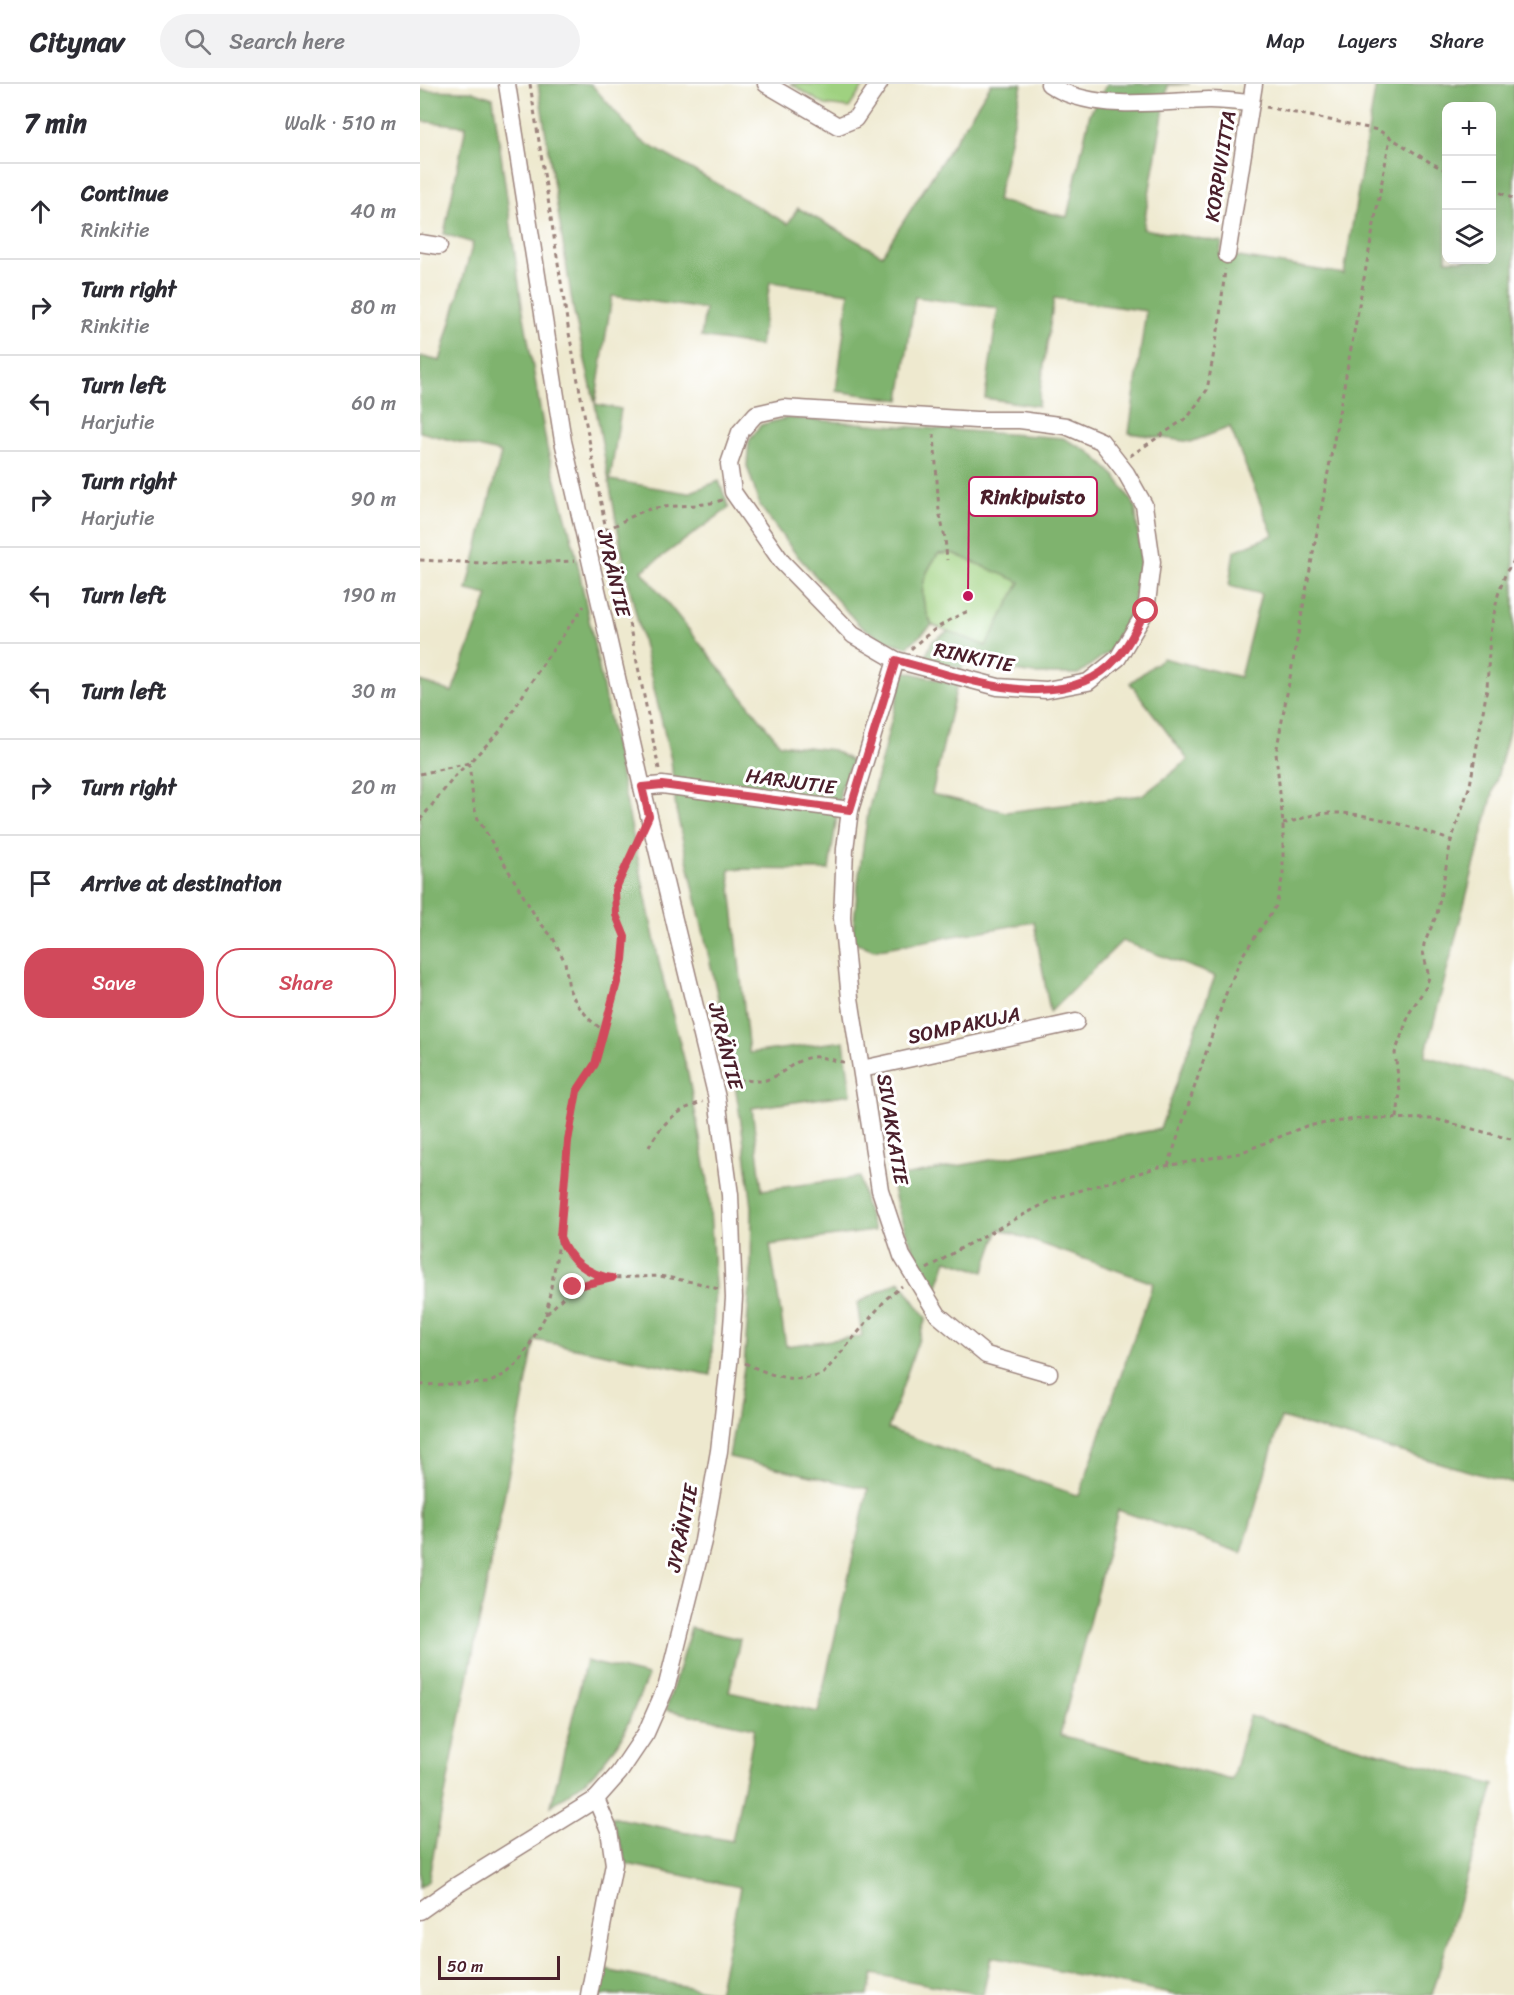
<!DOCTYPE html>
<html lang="en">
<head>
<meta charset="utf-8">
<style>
  body { margin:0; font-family:Sriracha,sans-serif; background:#f2f2f3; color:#2b2b33 }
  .controls { position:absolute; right:18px; top:18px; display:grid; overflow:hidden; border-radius:12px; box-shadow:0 6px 24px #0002 }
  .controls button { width:54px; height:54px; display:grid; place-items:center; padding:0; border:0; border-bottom:2px solid #e1e1e2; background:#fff; color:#2b2b33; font:30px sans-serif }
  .scale { position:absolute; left:18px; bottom:15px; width:122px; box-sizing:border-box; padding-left:6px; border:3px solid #4a1f2b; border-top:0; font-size:16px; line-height:21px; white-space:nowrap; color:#4a1f2b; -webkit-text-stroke:4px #fff; paint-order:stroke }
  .stop { position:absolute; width:18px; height:18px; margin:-14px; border:4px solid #d1495b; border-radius:50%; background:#fff }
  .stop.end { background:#d1495b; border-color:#fff; box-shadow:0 2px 6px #0008 }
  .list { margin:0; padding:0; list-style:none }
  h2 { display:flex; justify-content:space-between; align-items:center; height:78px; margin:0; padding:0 24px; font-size:26px }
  h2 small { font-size:20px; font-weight:400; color:#7c7c81 }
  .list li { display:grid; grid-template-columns:39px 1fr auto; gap:18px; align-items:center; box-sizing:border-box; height:96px; padding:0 24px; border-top:2px solid #e1e1e2 }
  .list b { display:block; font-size:22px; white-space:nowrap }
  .list p { margin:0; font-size:20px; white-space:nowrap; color:#7c7c81 }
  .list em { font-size:20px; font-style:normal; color:#7c7c81 }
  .actions { display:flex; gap:12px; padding:18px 24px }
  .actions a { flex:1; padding:14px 0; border:2px solid #d1495b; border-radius:24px; text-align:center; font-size:21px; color:#d1495b }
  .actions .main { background:#d1495b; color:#fff }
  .icon { flex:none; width:33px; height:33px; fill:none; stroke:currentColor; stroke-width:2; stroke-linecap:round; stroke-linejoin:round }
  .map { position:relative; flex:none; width:1094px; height:1911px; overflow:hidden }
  header { display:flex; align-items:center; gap:36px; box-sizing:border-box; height:84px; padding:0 30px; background:#fff; border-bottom:2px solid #e1e1e2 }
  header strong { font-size:28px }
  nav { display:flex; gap:33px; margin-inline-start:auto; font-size:21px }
  .search { width:420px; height:54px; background:#f2f2f3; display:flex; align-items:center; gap:15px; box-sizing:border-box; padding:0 21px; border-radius:33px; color:#7c7c81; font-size:22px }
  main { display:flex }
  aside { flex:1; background:#fff }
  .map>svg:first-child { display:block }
  .green { fill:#9fd180; stroke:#747856; stroke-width:1.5 }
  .forest { fill:#7fb36e; stroke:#64694c; stroke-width:1.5; fill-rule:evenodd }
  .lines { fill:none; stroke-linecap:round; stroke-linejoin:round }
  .street-casing { stroke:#9c847d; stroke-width:19 }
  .path { stroke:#9c847d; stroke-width:3; stroke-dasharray:4.5 4.5; stroke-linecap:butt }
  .street { stroke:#fff; stroke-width:16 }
  .route { stroke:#d1495b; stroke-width:8 }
  .labels { text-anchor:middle; stroke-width:6; stroke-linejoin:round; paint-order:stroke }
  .street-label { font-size:20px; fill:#4a1f2b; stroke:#fff }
  .leader { fill:none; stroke:#c2185b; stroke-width:2 }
  .callout-dot { fill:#c2185b; stroke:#fff; stroke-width:2 }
  .callout { fill:#fff; stroke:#c2185b; stroke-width:2 }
  .callout-label { font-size:21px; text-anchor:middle; font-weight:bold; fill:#4a1f2b }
</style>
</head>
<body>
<header>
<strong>Citynav</strong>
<div class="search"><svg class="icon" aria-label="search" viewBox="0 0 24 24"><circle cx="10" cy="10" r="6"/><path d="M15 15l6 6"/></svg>Search here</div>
<nav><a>Map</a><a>Layers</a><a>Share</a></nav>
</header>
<main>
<aside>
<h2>7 min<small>Walk · 510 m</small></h2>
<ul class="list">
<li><svg class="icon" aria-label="ahead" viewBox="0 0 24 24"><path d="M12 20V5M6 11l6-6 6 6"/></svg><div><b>Continue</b><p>Rinkitie</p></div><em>40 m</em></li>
<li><svg class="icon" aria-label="right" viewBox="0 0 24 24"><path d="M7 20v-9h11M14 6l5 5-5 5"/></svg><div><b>Turn right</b><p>Rinkitie</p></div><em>80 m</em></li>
<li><svg class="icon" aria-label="left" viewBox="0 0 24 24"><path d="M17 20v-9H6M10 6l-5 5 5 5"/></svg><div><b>Turn left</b><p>Harjutie</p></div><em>60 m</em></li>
<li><svg class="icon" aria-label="right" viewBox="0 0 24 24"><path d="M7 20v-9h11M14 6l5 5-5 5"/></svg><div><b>Turn right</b><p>Harjutie</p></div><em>90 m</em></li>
<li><svg class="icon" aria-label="left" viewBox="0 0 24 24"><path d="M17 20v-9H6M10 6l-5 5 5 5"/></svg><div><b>Turn left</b></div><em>190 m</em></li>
<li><svg class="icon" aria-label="left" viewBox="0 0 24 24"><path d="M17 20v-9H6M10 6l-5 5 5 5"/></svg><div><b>Turn left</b></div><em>30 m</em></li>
<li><svg class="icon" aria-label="right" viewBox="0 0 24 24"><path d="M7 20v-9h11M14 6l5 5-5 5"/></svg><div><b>Turn right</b></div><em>20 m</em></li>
<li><svg class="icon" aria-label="arrive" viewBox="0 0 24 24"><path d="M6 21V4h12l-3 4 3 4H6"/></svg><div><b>Arrive at destination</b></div></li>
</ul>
<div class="actions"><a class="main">Save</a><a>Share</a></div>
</aside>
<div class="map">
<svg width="1094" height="1911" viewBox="0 0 1094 1911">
  <rect width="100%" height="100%" fill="#fff"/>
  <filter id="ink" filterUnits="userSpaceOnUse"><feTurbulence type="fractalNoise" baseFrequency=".0167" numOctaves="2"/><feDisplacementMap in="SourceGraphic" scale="12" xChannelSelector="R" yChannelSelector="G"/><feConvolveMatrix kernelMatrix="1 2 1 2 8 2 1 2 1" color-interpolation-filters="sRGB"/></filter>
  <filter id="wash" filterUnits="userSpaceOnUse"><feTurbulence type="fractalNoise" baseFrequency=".008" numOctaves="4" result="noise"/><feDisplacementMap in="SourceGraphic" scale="24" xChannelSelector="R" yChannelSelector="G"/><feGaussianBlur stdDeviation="1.35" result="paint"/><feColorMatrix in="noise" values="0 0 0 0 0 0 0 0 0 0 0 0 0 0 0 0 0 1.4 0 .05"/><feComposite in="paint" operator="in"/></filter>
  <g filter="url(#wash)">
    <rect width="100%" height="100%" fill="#eee9cf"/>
    <g class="green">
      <polygon points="371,0 445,0 429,24 405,21"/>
      <path d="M532 469 601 497 566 562 512 541C498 511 499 497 518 470Z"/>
    </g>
    <g class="forest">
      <path d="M118 0H171L220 56 368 140 378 124 462 171 571 0H602L577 117 647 133 670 29 687 0H770L748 1 723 145 802 158 800 170 924 190 956 0H1094V628L1005 972 1094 997V1400L861 1334 822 1469 698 1426 640 1651 812 1696 829 1632 1074 1701 1012 1911H755L571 1873 563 1911 453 1890 448 1911H179L185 1886 298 1909 320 1803 207 1780 191 1733 312 1757 335 1644 246 1626 271 1544 320 1555 309 1608 398 1628 448 1405 309 1373 324 1283 331 1189 332 1123 322 1045 309 963 256 726 251 676 204 480 175 320 153 224ZM1026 22H1072V176H1026ZM350 198 429 209 416 307 480 316 495 213 578 224 565 314 618 322 634 214 726 227 709 349 771 358 810 343 853 451 814 467 809 502 841 510 820 593 743 574 710 599 768 676 723 711 586 728 512 710 537 601 484 587 448 728 439 791 432 857 454 866 614 838 630 928 702 857 795 892 740 1045 471 1094C480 1141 492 1167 516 1207L527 1176 564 1188 579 1145 733 1199 659 1412 468 1345 506 1234 480 1197 437 1219 442 1252 366 1262 350 1161 454 1147 445 1120 440 1093 342 1106 332 1024 431 1010 424 957 329 969 309 785 409 786 421 704 432 677 413 666 360 660 222 487 309 424 299 397 268 409 190 396 201 325 175 320 192 212 285 225 281 253 340 262Z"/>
      <polygon points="0,6 53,7 73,14 102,221 127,364 155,467 240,883 268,990 288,1097 295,1202 291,1291 115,1256 8,1797 0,1803 0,597 32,608 68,511 47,506 81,369 0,348 0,272 20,277 53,159 24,150 46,42 0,37"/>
      <path d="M367 334 643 354 670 368 695 392 715 422 721 475 713 523 690 567 658 590H614L543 579 542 585 505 574 512 557 528 547 566 562 600 498 532 469 518 470C499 496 498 512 512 541L487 563 464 556 440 542 375 469 340 422 327 382 329 357 341 341Z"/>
      <polygon points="166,1577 228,1592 201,1655 173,1691 131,1722"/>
    </g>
  </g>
  <g filter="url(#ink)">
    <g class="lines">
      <g class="street-casing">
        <g id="street">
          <polyline points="346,0 418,42 435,35 459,0"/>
          <path d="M629 0C671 29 741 17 789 16 803 16 817 18 831 19"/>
          <polyline points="0,159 19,162"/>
          <polyline points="807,171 834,0"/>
          <polygon points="363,324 556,336 600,336 646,342 681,357 706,389 724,421 732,478 726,527 698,574 668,598 626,606 578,603 476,576 433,551 362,478 313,408 309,380 320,348 336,330"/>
          <polyline points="476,576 430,726 425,765 422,834 430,914 460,1106 482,1172 518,1231 566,1271 629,1289"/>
          <polyline points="222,703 242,701 430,726"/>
          <polyline points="442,985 656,938"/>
          <polyline points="0,1827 34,1803 176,1715 199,1689 226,1649 247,1601 283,1457 299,1367 310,1271 314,1214 310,1111 297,1014 222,703 143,357 87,0"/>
          <polyline points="169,1911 194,1780 189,1746 176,1715"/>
        </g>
      </g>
      <g class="path">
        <polyline points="110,0 149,249 186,446 204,515 239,685"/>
        <polyline points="846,23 958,46 1013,80 1026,86"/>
        <polyline points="1072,105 1094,115"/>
        <polyline points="514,350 519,427 525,454 527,476"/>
        <polyline points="710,372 768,333 787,306 799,241 805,185"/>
        <path d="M186 446C199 440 217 428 230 425 254 420 278 424 302 416"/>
        <polyline points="0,476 82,480 154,477"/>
        <path d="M491 565C507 549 528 536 548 527"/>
        <polyline points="49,679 54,723 58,735 117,835 133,854 145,878 149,905 157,920 170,936 184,947"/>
        <polyline points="0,690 49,679 80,647 124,578 164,522"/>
        <polyline points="0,736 36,691 47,680"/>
        <path d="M863 740C875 737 887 732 899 730 937 724 994 744 1030 756"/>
        <path d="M309 996C321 994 336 999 346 996 363 991 375 975 392 973 403 972 413 977 424 978"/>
        <polyline points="977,1034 980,1008 975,969 990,928 1006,903 1009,893 1003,868 1004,860 1017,830 1031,757 1050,701 1067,605 1070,549 1078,511 1086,488 1094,477"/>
        <path d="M229 1063C240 1041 258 1024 283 1018"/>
        <polyline points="748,1082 805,912 822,872 856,822 863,791 863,740 856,669 970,54"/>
        <path d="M140 1153C148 1173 166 1191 187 1193"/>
        <polyline points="507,1185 543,1163 635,1114 739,1083 820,1069 886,1042 943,1034 1015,1035 1094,1056"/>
        <polyline points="126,1231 142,1143 148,1057 153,1024 157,1007 175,980 180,967 203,876 205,853 196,831 195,806 217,756"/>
        <path d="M325 1279C349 1291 376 1301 403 1290L467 1214 482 1202"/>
        <polyline points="0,1301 69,1299 87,1289 101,1276 126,1231 153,1203 192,1194 240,1192 278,1199 298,1205"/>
      </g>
      <use href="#street" class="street"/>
    </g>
  </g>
  <g class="lines" filter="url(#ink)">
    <path class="route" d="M153 1203 192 1194C168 1191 149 1176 140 1153L148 1057 157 1007 175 980 203 876 205 853 196 831 195 806 229 732 222 703 242 701 430 726 476 576C541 593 644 635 697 574 709 562 717 542 726 527"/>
  </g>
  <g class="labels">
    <g class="street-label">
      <text transform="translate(800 82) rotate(-81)" y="7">KORPIVIITTA</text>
      <text transform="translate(194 489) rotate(77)" y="7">JYRÄNTIE</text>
      <text transform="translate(554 573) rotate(12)" y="7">RINKITIE</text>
      <text transform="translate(371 697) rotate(8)" y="7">HARJUTIE</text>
      <text transform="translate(544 941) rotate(-12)" y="7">SOMPAKUJA</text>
      <text transform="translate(306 962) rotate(76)" y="7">JYRÄNTIE</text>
      <text transform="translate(473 1045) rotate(81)" y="7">SIVAKKATIE</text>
      <text transform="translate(262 1444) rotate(-78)" y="7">JYRÄNTIE</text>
    </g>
  </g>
  <path class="leader" d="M548 512L549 412"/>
  <circle class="callout-dot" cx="548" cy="512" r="6"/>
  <rect class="callout" x="549" y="393" width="128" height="39" rx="6"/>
  <g class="callout-label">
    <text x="613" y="420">Rinkipuisto</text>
  </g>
</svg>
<div class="controls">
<button>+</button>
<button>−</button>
<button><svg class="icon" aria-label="layers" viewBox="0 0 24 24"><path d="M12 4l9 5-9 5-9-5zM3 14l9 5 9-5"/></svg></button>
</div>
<div class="scale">50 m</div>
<div class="stop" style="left:726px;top:527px"></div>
<div class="stop end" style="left:153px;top:1203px"></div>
</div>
</main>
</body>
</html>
